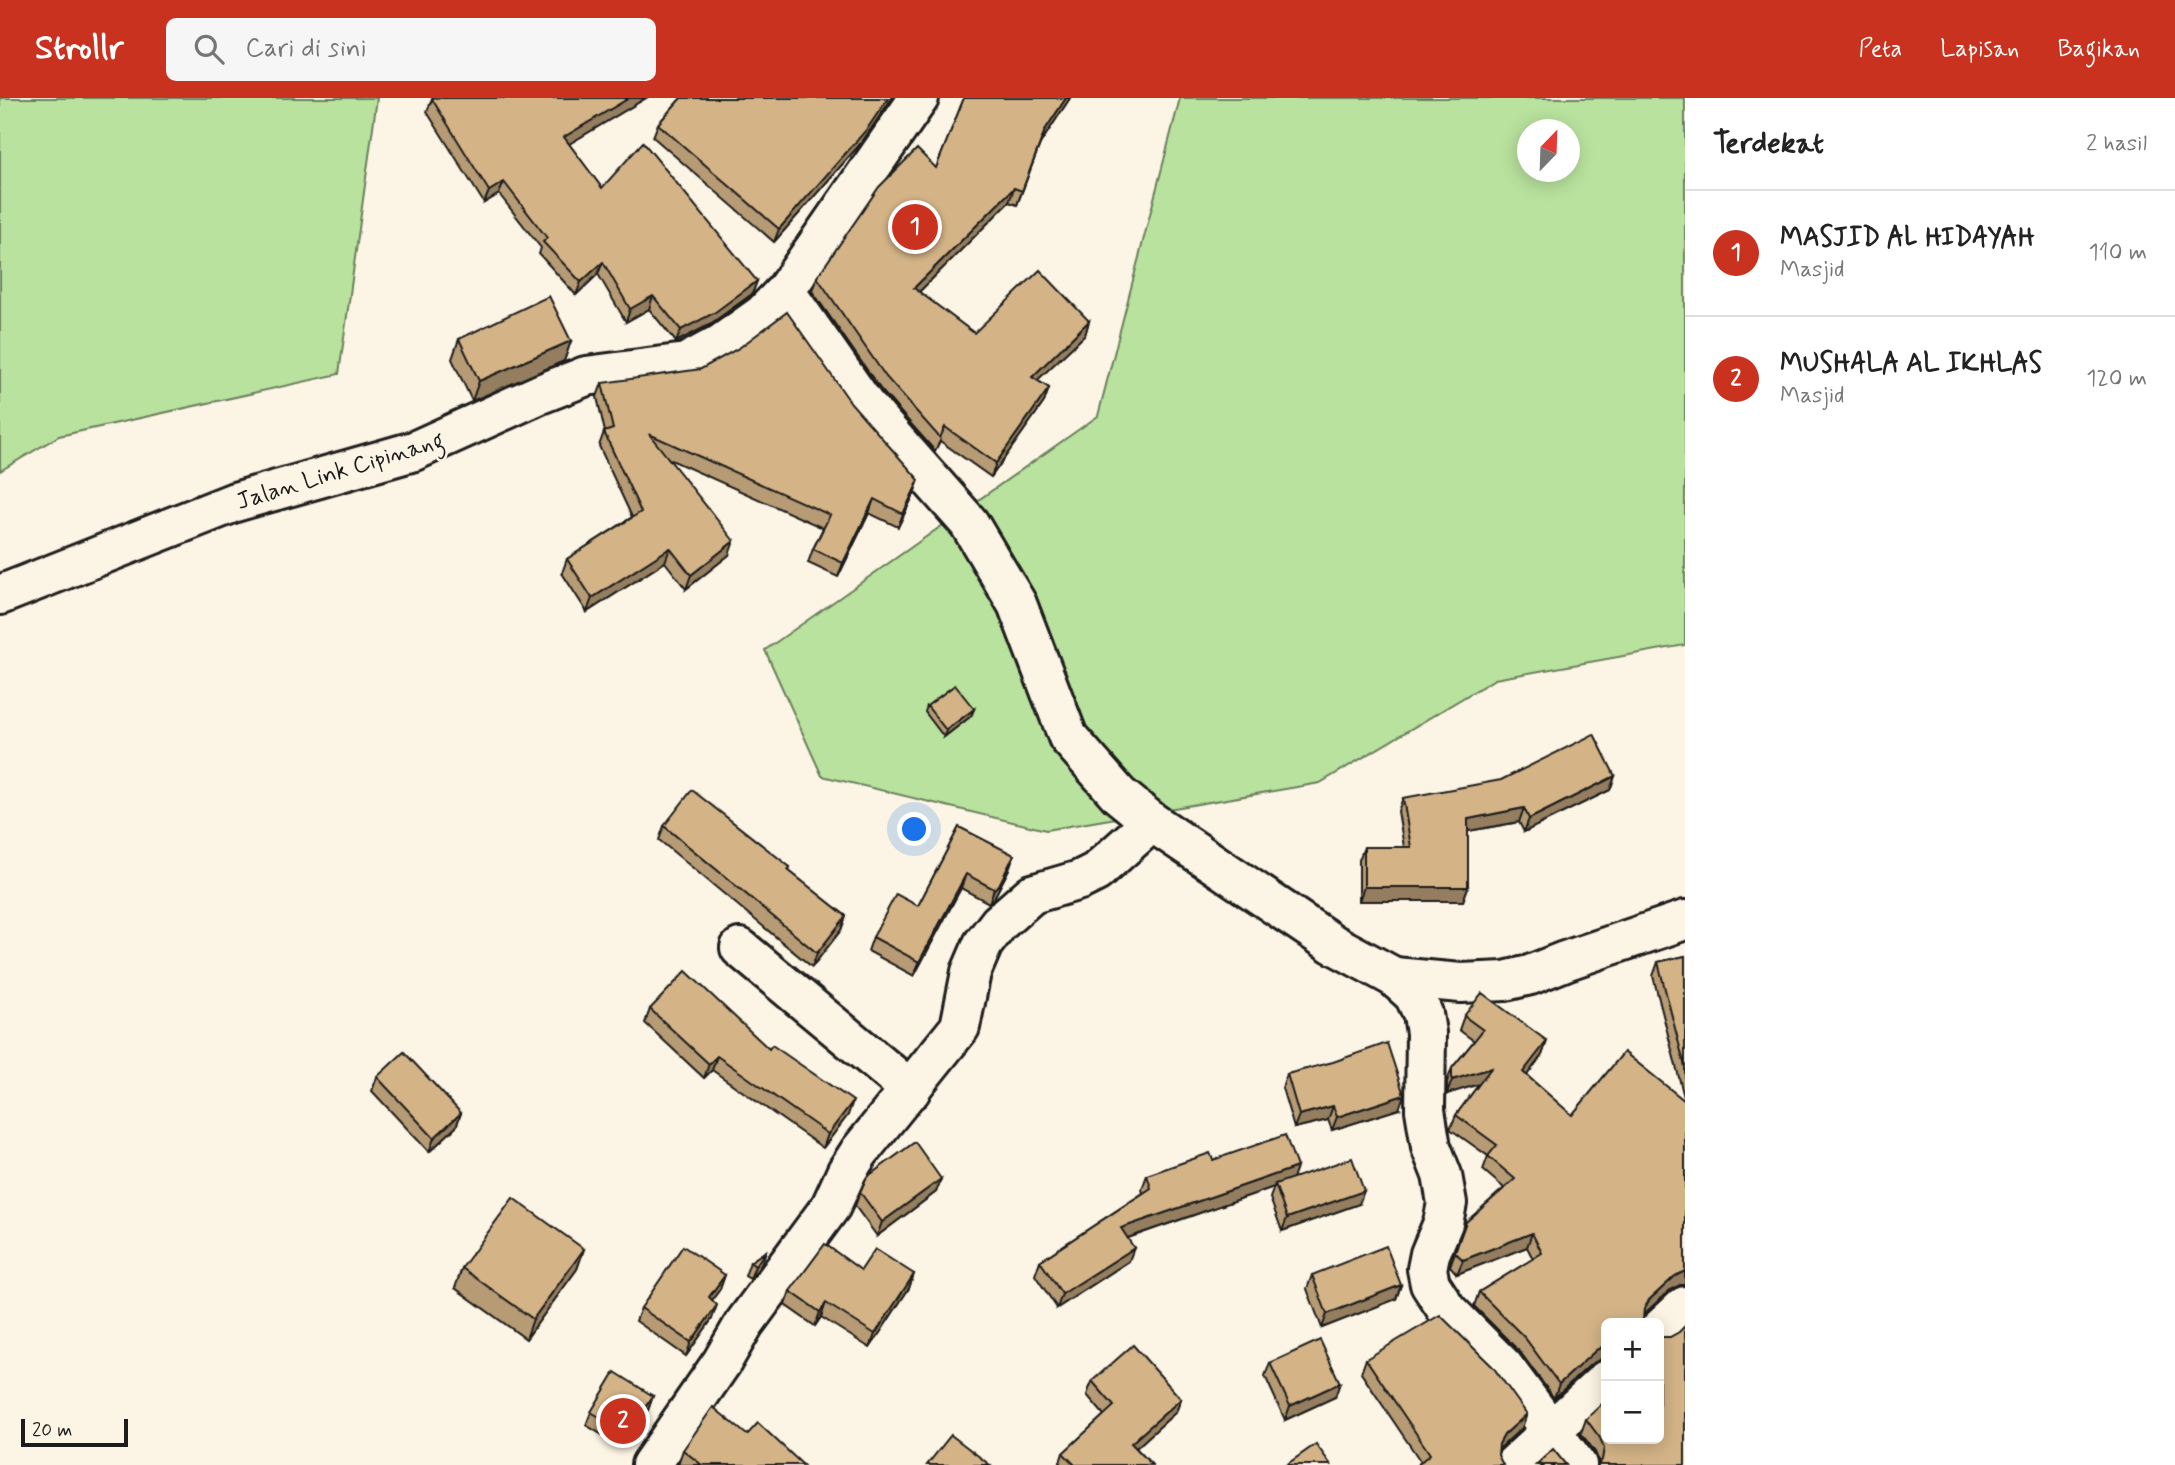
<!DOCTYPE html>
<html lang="id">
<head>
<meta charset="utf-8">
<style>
  body { margin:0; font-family:Mynerve,sans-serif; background:#f6f6f6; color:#222 }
  .controls { position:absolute; right:21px; bottom:21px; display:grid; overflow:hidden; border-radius:10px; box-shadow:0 4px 18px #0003 }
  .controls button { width:63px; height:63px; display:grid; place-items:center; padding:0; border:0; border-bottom:2px solid #e0e0e0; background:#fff; color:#222; font:35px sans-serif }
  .compass { position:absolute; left:1517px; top:21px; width:63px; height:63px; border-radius:50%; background:#fff; box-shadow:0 4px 18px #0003; rotate:23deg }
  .scale { position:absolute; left:21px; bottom:18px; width:107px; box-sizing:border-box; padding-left:7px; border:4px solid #1c1c1c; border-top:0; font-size:19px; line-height:24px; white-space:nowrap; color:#1c1c1c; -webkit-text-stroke:5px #fcf5e5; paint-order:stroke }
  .you { position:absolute; left:915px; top:732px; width:24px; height:24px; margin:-18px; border:5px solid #fff; border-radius:50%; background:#1a73e8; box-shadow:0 0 0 10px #1a73e833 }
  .badge { display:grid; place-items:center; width:46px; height:46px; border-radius:50%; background:#c8321e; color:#fff; font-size:23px; font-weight:700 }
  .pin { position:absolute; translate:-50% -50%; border:4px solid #fff; box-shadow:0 2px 7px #0006 }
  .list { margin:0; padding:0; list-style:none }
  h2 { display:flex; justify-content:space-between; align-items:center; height:91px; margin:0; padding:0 28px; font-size:30px }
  h2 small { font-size:23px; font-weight:400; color:#767676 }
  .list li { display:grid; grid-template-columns:46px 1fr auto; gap:21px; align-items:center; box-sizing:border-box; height:126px; padding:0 28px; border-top:2px solid #e0e0e0 }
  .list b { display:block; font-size:26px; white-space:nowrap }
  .list p { margin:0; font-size:23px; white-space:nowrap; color:#767676 }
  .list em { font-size:23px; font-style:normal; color:#767676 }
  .icon { flex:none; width:38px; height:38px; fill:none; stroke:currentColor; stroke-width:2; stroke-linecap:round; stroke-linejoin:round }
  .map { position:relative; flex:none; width:1685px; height:1367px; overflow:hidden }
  header { display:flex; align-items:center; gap:42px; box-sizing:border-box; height:98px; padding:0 35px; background:#c8321e; color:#fff }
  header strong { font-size:33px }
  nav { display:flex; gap:38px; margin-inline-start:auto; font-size:24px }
  .search { width:490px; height:63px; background:#f6f6f6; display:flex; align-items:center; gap:18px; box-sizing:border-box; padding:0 24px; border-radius:10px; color:#767676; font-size:26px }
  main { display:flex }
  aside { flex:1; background:#fff }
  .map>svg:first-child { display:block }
  .green { fill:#b9e29e; stroke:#6a7f5d; stroke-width:2; fill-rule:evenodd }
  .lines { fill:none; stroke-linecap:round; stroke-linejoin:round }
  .street-casing { stroke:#1c1c1c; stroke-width:44 }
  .street { stroke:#fcf5e5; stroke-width:38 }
  .wall { fill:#b69b74; stroke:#1c1c1c; stroke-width:2 }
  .shaded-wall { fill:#947e5e; stroke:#1c1c1c; stroke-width:2 }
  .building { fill:#d4b487; stroke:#1c1c1c; stroke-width:2 }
  .labels { text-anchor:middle; stroke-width:5; stroke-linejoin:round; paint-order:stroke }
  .street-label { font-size:24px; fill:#1c1c1c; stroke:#fcf5e5 }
</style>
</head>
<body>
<header>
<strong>Strollr</strong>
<div class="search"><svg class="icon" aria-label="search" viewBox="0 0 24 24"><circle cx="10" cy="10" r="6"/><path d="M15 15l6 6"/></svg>Cari di sini</div>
<nav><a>Peta</a><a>Lapisan</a><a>Bagikan</a></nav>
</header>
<main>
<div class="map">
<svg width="1685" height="1367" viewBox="0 0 1685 1367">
  <rect width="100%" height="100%" fill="#fcf5e5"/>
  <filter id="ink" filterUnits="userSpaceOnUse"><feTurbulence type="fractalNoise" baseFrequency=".0143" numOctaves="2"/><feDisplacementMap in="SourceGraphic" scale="14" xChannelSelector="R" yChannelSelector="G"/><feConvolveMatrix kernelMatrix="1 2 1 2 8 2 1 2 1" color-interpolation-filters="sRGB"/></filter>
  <g filter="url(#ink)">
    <g class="green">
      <polygon points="0,0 377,0 339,276 59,338 0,373"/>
      <path d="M1180 0H1685V547L1495 581 1320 685 1046 732 822 678 765 552 1098 318ZM1528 32H1570V74H1528Z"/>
    </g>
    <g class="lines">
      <g class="street-casing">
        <g id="street">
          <polyline points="785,193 864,306 969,425 1017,506 1068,639 1119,697 1152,724 1333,846 1394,879 1414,897 1423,916 1426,935 1425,1012 1431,1049 1442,1077 1447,1105 1443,1125 1430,1156 1427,1171 1430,1186 1447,1212 1504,1269 1577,1367"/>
          <polyline points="0,497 235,404 414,353 540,296 586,278 686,265 721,246 763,216 785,193 919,0"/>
          <polyline points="740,850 911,992"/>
          <polyline points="1394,879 1461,885 1505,883 1530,877 1565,863 1685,822"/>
          <polyline points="1659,1232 1685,1208"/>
          <polyline points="651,1367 722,1264 744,1226 831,1108 847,1073 860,1053 960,929 971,874 983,846 999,825 1032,796 1080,782 1096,774 1152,724"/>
          <polyline points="1514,1367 1606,1282"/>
        </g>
      </g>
      <use href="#street" class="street"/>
    </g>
    <g class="wall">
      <polygon points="433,0 646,0 569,46 602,90 757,183 752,196 709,227 676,244 649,211 626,224 598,176 576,197 539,156 541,150 499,96 484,105 427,14 432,1"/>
      <polygon points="681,0 892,0 862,44 774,144 653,39 658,26"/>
      <polygon points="964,0 1070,0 1040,46 1017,107 1009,104 919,194 974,235 1089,223 1085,237 1037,282 1049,290 1044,304 991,379 940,343 935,353 881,292 812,193 817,179 936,70"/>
      <polygon points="459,241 571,243 564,263 472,303 452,261"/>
      <polygon points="602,285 914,396 898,429 869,415 838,479 808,465 813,451 823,430 669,361 729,457 686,491 665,464 587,514 562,475 567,461 632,419 599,348 604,334 605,334 597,299"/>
      <polygon points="927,608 974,611 971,618 944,639 925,614"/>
      <polygon points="1615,678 1610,692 1524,734 1519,724 1468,733 1468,789 1463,803 1359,803 1359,762 1364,749 1404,749 1398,713 1403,700"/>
      <polygon points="664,728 790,769 789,773 846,818 841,832 812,869 659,742"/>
      <polygon points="959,729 1009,771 994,800 989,805 961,790 914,878 868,853 873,839 918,808"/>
      <polygon points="1685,858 1685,1003 1653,878 1658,864"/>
      <polygon points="650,911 769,951 848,1017 823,1050 712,972 704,980 645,925"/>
      <polygon points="1464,918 1547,943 1542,957 1527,977 1680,1187 1670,1192 1644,1216 1601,1261 1591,1266 1554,1300 1520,1254 1474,1208 1479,1194 1533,1161 1527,1149 1457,1176 1450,1168 1466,1124 1504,1090 1483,1072 1488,1058 1450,1031 1456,1017 1479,986 1447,996 1447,984 1452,970 1474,943 1459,932"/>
      <polygon points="1287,976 1399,1011 1332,1032 1328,1022 1294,1030 1282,990"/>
      <polygon points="377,979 461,1015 456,1029 429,1054 372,993"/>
      <polygon points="1213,1062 1293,1080 1359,1106 1282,1133 1270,1100 1274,1089 1128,1140 1129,1163 1057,1210 1035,1177 1040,1163 1143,1095 1142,1091 1147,1077"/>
      <polygon points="941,1081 936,1094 877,1138 855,1108 860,1094"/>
      <polygon points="584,1151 577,1171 526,1241 455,1190 462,1170"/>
      <polygon points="766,1153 761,1167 750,1181 745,1178 750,1164"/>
      <polygon points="861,1172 914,1176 909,1190 870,1250 821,1219 815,1228 785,1207 790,1193"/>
      <polygon points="725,1177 720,1191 712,1202 712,1221 686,1258 636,1223 641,1210"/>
      <polygon points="1312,1177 1401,1187 1396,1201 1322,1230 1307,1191"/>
      <polygon points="1366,1261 1522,1330 1499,1351 1498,1357 1421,1364 1361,1275"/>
      <polygon points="1270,1265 1335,1299 1285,1322 1265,1278"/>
      <polygon points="1092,1283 1181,1301 1176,1314 1136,1350 1152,1367 1059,1367 1063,1355 1104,1317 1087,1297"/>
      <polygon points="653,1298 648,1312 622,1349 586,1327 591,1314"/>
      <polygon points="1586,1321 1685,1367 1598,1367 1599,1364 1595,1354 1581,1335"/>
      <polygon points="747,1337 803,1367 680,1367 678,1366 683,1352"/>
    </g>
    <g class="shaded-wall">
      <polygon points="629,0 646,0 559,52 564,39"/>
      <polygon points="888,0 892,0 862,44 774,144 779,131"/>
      <polygon points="1066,0 1070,0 1040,46 1017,107 1045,32"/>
      <polygon points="504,84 499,96 484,105 489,93"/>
      <polygon points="1014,90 1009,104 909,204 914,190"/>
      <polygon points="603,164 598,176 576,197 581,184"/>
      <polygon points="757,183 752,196 709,227 676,244 681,232"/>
      <polygon points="653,198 649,211 626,224 630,211"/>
      <polygon points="1089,223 1085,237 1027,292 1032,279"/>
      <polygon points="571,243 564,263 472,303 479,283"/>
      <polygon points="1049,290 1044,304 991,379 996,365"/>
      <polygon points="919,382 914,396 898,429 903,416"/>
      <polygon points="874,401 869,415 838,479 843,465"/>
      <polygon points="734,443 729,457 686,491 691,477"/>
      <polygon points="670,450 665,464 587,514 592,500"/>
      <polygon points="974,611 971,618 944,639 946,632"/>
      <polygon points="1615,678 1610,692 1524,734 1529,721"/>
      <polygon points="1524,710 1519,724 1463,734 1468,721"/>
      <polygon points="1014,757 1009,771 994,800 989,805 994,791"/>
      <polygon points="966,776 961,790 914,878 919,864"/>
      <polygon points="1364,789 1468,789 1463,803 1359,803"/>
      <polygon points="846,818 841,832 812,869 817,855"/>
      <polygon points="1547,943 1542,957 1518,989 1523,974"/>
      <polygon points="717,958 712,972 704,980 709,966"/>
      <polygon points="1491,970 1486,984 1447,996 1452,982"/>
      <polygon points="1404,997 1399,1011 1332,1032 1337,1019"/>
      <polygon points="853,1003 848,1017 823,1050 828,1036"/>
      <polygon points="1333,1008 1328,1022 1294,1030 1299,1017"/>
      <polygon points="461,1015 456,1029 429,1054 434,1040"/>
      <polygon points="1297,1069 1292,1083 1275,1086 1274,1089 1116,1144 1121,1130"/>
      <polygon points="941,1081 936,1094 877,1138 882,1124"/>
      <polygon points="1364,1093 1359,1106 1282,1133 1287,1120"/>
      <polygon points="1532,1135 1527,1149 1457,1176 1463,1162"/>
      <polygon points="1134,1150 1129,1163 1057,1210 1062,1196"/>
      <polygon points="584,1151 577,1171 526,1241 533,1221"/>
      <polygon points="766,1153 761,1167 750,1181 755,1168"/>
      <polygon points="1685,1173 1685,1187 1680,1187 1670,1192 1644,1216 1638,1225 1644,1211 1649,1202 1675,1178"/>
      <polygon points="914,1176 909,1190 870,1250 875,1236"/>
      <polygon points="725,1177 720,1191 704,1213 709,1199"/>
      <polygon points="1401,1187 1396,1201 1322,1230 1327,1216"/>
      <polygon points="826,1205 821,1219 815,1228 820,1214"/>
      <polygon points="717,1207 712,1221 686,1258 691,1244"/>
      <polygon points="1606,1247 1606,1261 1601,1261 1591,1266 1554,1300 1559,1286 1596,1252"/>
      <polygon points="1340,1285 1335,1299 1285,1322 1290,1308"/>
      <polygon points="653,1298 648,1312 622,1349 627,1335"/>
      <polygon points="1181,1301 1176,1314 1126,1359 1131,1345"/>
      <polygon points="1527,1316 1522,1330 1499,1351 1493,1360 1499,1346 1504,1337"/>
    </g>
    <g class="building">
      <polygon points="433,0 629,0 564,39 602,90 643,44 757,183 714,215 681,232 653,198 630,211 603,164 581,184 543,144 547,140 504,84 489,93 432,1"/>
      <polygon points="681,0 888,0 867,31 779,131 658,26"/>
      <polygon points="964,0 1066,0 1045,32 1022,93 1014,90 914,190 974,235 1040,172 1089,223 1032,279 1049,290 996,365 945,329 940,340 886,279 817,179 879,89 917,51 936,70"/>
      <polygon points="549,198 571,243 479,283 459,241"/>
      <polygon points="787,214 851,305 919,382 903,416 874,401 843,465 813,451 830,417 649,336 734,443 691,477 670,450 592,500 567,461 641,414 604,334 613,331 602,285 701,271 739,250"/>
      <polygon points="955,587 974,611 946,632 927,608"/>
      <polygon points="1594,636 1615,678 1529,721 1524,710 1468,721 1468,789 1364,789 1364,749 1411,749 1403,700 1501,682"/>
      <polygon points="692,692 790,769 788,772 846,818 817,855 664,728"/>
      <polygon points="959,729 1014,757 999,787 994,791 966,776 919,864 873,839 896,796 918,808"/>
      <polygon points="1685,858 1685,969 1658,864"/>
      <polygon points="686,873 769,951 772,947 853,1003 828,1036 717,958 709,966 650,911"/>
      <polygon points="1482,895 1547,943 1523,974 1572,1017 1624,954 1685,1003 1685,1173 1675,1178 1649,1202 1644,1211 1643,1222 1644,1225 1606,1225 1606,1247 1596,1252 1559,1286 1525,1240 1479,1194 1542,1155 1532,1135 1463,1162 1455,1154 1466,1124 1515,1081 1488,1058 1497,1047 1456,1017 1491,970 1452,982 1452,970 1483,932 1464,918"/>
      <polygon points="1387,945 1404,997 1337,1019 1333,1008 1299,1017 1287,976 1333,964"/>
      <polygon points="404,954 461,1015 434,1040 377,979"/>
      <polygon points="1285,1037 1297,1069 1121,1130 1134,1150 1062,1196 1040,1163 1151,1090 1147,1077 1210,1055 1213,1062"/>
      <polygon points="915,1044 941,1081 882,1124 860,1094 867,1079"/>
      <polygon points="1352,1060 1364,1093 1287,1120 1275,1086"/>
      <polygon points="513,1100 584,1151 533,1221 462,1170"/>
      <polygon points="825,1146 861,1172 875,1151 914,1176 875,1236 826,1205 820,1214 790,1193"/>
      <polygon points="683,1148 725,1177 709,1199 717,1207 691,1244 641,1210"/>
      <polygon points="1386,1148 1401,1187 1327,1216 1312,1177"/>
      <polygon points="766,1153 755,1168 750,1164"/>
      <polygon points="1440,1217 1493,1269 1527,1316 1504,1337 1499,1346 1498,1357 1503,1367 1417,1367 1430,1356 1366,1261"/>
      <polygon points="1685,1228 1685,1367 1598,1367 1602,1362 1604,1350 1600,1340 1586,1321 1606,1302 1606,1341 1659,1341 1659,1239 1670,1239 1679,1234"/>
      <polygon points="1320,1242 1340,1285 1290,1308 1270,1265"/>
      <polygon points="1133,1247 1181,1301 1131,1345 1152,1367 1073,1367 1074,1366 1063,1355 1114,1308 1092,1283"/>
      <polygon points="615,1274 653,1298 627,1335 591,1314"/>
      <polygon points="713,1309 747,1337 758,1325 803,1367 702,1367 683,1352"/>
      <polygon points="951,1337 990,1367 927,1367"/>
      <polygon points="1316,1346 1331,1367 1286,1367"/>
      <polygon points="1553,1351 1566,1367 1536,1367"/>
    </g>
  </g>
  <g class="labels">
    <g class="street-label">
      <text transform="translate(340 372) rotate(-17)" y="8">Jalan Link Cipinang</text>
    </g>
  </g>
</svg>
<div class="controls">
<button>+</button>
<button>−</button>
</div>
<svg class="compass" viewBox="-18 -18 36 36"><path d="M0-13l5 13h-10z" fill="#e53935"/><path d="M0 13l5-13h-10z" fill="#767676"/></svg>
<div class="scale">20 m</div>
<div class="you"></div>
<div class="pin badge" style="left:915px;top:129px">1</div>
<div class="pin badge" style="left:623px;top:1323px">2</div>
</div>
<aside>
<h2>Terdekat<small>2 hasil</small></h2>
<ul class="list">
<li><span class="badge">1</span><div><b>MASJID AL HIDAYAH</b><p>Masjid</p></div><em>110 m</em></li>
<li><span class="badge">2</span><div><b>MUSHALA AL IKHLAS</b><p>Masjid</p></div><em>120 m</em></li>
</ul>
</aside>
</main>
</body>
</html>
